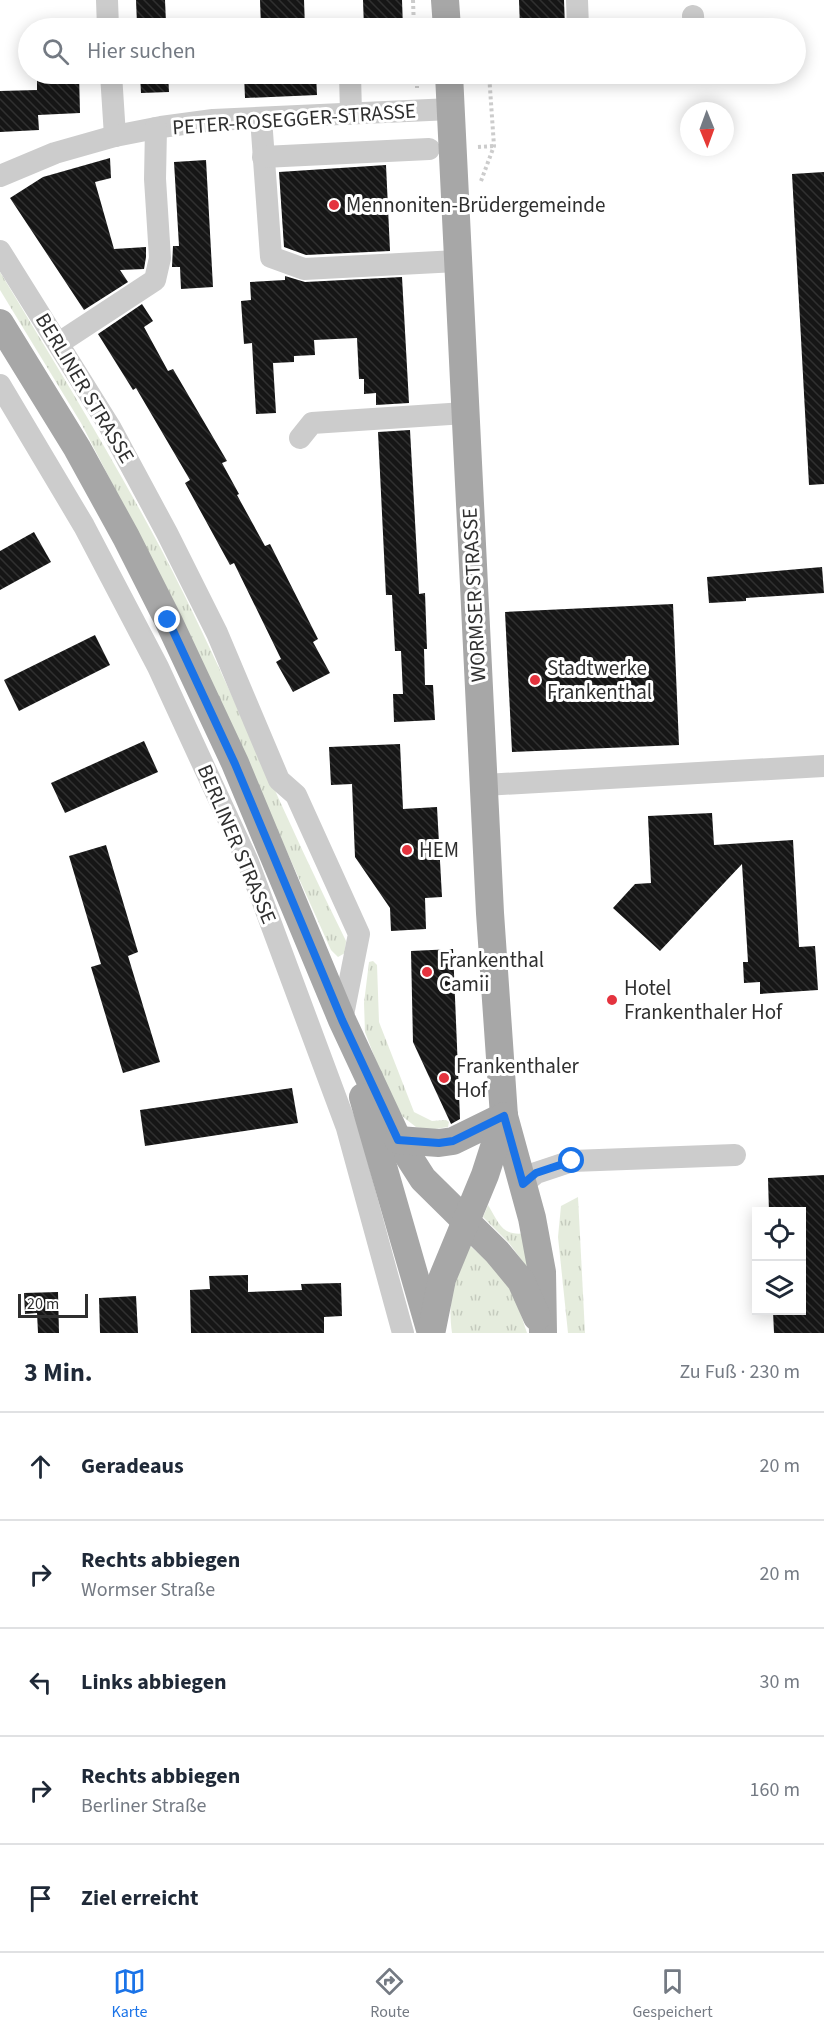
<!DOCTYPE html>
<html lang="de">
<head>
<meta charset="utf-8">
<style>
  body { margin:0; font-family:"Source Sans 3",sans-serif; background:#f6f6f7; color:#1f2937 }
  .controls { position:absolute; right:18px; bottom:18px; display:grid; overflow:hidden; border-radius:0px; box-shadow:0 3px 15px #0003 }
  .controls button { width:54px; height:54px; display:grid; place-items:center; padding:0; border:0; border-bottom:2px solid #e0e1e3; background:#fff; color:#1f2937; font:30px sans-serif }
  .compass { position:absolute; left:680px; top:102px; width:54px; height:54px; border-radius:50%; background:#fff; box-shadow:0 3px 15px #0003; rotate:179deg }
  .scale { position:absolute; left:18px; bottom:15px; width:70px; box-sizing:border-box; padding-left:6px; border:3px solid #2f2f2f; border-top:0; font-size:16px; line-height:21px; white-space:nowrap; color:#2f2f2f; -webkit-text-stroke:4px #fff; paint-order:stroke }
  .stop { position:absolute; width:18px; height:18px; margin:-14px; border:4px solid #1a73e8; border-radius:50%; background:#fff }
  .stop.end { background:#1a73e8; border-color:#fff; box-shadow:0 2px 6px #0008 }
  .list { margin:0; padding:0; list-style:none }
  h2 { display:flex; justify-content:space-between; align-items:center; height:78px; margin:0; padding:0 24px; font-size:26px }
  h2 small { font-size:20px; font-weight:400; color:#747a83 }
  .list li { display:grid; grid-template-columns:39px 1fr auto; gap:18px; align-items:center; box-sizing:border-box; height:108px; padding:0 24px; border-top:2px solid #e0e1e3 }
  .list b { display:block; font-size:22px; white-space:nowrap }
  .list p { margin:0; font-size:20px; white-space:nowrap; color:#747a83 }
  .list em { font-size:20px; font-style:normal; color:#747a83 }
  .icon { flex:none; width:33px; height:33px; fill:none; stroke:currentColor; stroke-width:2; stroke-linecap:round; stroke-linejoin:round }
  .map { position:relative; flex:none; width:824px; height:1333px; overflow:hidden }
  .search { position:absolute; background:#fff; box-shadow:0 3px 15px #0003; left:18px; right:18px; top:18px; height:66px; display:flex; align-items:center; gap:15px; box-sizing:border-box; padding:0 21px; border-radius:33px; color:#747a83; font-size:22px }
  .sheet { height:618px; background:#fff }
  nav { display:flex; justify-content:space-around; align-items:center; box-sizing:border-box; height:84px; border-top:2px solid #e0e1e3; background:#fff; font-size:16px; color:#747a83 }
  nav a { display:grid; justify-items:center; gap:3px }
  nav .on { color:#1a73e8 }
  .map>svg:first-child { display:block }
  .grass { fill:url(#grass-tufts) }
  .building { fill:url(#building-back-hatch) }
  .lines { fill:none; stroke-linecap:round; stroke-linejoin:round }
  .path { stroke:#ccc; stroke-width:4; stroke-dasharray:3 3; stroke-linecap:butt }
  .minor { stroke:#ccc; stroke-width:22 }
  .major { stroke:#a7a7a7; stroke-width:28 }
  .route { stroke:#1a73e8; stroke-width:8 }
  .poi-dot { fill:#e4333e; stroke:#fff; stroke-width:2 }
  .labels { text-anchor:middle; stroke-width:6; stroke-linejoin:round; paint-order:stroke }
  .street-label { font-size:21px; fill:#2f2f2f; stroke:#fff }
  .poi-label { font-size:21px; fill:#2f2f2f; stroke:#fff; text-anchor:start }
</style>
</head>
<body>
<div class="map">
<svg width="824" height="1333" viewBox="0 0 824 1333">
  <defs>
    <pattern id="grass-tufts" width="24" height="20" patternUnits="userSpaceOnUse" patternTransform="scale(1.5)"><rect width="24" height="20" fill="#e5ecdd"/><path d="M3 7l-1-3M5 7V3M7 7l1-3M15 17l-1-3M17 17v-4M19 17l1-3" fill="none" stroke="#c5cbbe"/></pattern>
    <pattern id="building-back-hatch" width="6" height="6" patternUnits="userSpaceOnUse" patternTransform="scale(1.5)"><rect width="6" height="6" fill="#161616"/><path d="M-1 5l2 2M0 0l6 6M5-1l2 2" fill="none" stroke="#303030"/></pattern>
  </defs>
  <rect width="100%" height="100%" fill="#fff"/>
  <g class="grass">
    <path d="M0 272C55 363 110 453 160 547 227 676 281 811 346 941L345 953 338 957 331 950 200 658 149 555 81 423 0 290Z"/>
    <polygon points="373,961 377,965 379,1022 414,1112 432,1121 446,1120 449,1122 448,1127 429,1130 416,1127 402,1116 381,1074 365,1032 364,1003 369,962"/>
    <polygon points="578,1197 585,1333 568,1333 558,1237 561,1206"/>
    <path d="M488 1205C499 1223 502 1237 526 1233L529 1270 509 1243 483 1217Z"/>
    <path d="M469 1245 497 1269 515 1297 527 1333H452C447 1298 455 1275 469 1245Z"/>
  </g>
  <g class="building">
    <polygon points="136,0 165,0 166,23 137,24"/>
    <polygon points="260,0 304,0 305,28 261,28"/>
    <polygon points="363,0 402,0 403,28 364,28"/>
    <polygon points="519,0 564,0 565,28 520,28"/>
    <polygon points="37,74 79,74 80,113 38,115 39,130 0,132 0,91 37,90"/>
    <polygon points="140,74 168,74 169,92 141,93"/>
    <polygon points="244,74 316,74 317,95 245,98"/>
    <polygon points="110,158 111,178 95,182 114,249 146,247 146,257 144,269 120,270 128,282 84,310 10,198 43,177"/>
    <polygon points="206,160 213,287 181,289 180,267 172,267 173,246 179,246 174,162"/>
    <polygon points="386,165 390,251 306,255 284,247 279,172"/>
    <polygon points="824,172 824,484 809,485 792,174"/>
    <polygon points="285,276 305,282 402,277 409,403 376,405 376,393 364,394 364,379 359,379 357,338 314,340 315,355 294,356 294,362 273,363 276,413 256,414 252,343 244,344 241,301 251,300 250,282 285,280"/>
    <polygon points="142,304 153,321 144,327 168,371 173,369 227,461 222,463 239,494 237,495 265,546 270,544 318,639 313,642 330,673 293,692 276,662 281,659 234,563 230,565 185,483 190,480 136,388 133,390 98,334"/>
    <polygon points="410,430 419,594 425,593 427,649 424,649 425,685 433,685 435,720 394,722 393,694 403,694 401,651 395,651 392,595 386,595 378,432"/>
    <polygon points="34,532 51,562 0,590 0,551"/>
    <polygon points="822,567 824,593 746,598 746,601 709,603 707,577"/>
    <polygon points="673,604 679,745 512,752 505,612"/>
    <polygon points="95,635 110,665 19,711 4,680"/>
    <polygon points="144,741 158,772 65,813 51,783"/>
    <polygon points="400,744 403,809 437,807 442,897 425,898 426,929 391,931 390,908 355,857 352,784 331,785 329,747"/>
    <polygon points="712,813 714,845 793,840 799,947 815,946 818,990 760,994 760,982 744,983 743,962 748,962 742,864 660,951 613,908 635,884 651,883 648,816"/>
    <polygon points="106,845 138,952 128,956 160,1062 123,1073 91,967 101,964 69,856"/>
    <polygon points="453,949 460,1119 451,1124 413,1042 411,951"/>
    <polygon points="292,1088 298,1123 145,1146 140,1110"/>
    <polygon points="824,1175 824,1333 774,1333 773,1311 801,1311 801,1212 769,1212 768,1178"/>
    <polygon points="248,1275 248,1292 302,1290 301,1284 341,1283 342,1316 324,1317 324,1333 191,1333 190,1290 210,1289 209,1276"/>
    <polygon points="58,1292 59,1333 38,1333 37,1313 25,1314 24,1293"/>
    <polygon points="136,1296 138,1333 100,1333 99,1298"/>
  </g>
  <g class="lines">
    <g class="path">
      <polyline points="413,0 414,28"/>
      <polyline points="417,74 417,88"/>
      <polyline points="478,147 494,146"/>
      <polyline points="481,181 494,146 489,74"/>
    </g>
    <g class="minor">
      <polyline points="107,0 108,28"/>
      <polyline points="577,0 578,28"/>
      <polyline points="693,16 694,28"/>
      <polyline points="111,74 115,136"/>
      <polyline points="350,74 351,114"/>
      <polyline points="261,118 271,257 304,269 457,261"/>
      <polyline points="263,157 429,149"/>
      <polyline points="0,176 55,153 115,136 161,127 213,120 451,109"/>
      <polyline points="0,251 110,427 167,533 217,633 279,780 296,795 359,934 342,1020"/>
      <polyline points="59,343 155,280 160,258 155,179 156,128"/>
      <polyline points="0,385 84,526 158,667 248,862 347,1128 403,1333"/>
      <polyline points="300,438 312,423 465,413"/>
      <polyline points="484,785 824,766"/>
      <polyline points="523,1184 536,1173 572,1161 735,1155"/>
    </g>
    <g class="major">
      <polyline points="445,0 447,28"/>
      <polyline points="449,74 490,913 504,1116 532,1218 542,1272 543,1333"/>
      <polyline points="0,323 77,448 126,537 168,620 235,763 342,1020 398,1140 423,1179 497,1252 521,1281 537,1317"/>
      <polyline points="363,1097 431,1333"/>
      <polyline points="398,1140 439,1143 453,1141 504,1116"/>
      <polyline points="432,1329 442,1279 485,1175 504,1116"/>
    </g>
  </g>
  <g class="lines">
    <polyline class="route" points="168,620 235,764 342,1020 398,1140 439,1143 453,1141 504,1116 523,1184 536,1173 572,1161"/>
  </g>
  <g class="poi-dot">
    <circle cx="334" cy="205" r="6"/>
    <circle cx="535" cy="680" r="6"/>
    <circle cx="407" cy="850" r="6"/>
    <circle cx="427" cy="972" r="6"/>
    <circle cx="612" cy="1000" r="6"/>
    <circle cx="444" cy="1078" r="6"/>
  </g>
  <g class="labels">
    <g class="street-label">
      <text transform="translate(294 119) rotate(-4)" y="7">PETER-ROSEGGER-STRASSE</text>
      <text transform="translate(85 388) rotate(59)" y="7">BERLINER STRASSE</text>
      <text transform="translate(474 595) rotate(-93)" y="7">WORMSER STRASSE</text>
      <text transform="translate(237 844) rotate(67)" y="7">BERLINER STRASSE</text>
    </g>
    <g class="poi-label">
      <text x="346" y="212">Mennoniten-Brüdergemeinde</text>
      <text x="547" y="675">Stadtwerke<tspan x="547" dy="24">Frankenthal</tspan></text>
      <text x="419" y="857">HEM</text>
      <text x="439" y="967">Frankenthal<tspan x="439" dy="24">Camii</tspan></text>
      <text x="624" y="995">Hotel<tspan x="624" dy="24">Frankenthaler Hof</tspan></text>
      <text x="456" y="1073">Frankenthaler<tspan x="456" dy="24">Hof</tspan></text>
    </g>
  </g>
</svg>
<div class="controls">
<button><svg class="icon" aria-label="locate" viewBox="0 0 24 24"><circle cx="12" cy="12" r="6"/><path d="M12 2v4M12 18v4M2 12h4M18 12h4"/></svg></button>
<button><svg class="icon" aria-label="layers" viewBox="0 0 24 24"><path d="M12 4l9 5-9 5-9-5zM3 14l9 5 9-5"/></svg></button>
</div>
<svg class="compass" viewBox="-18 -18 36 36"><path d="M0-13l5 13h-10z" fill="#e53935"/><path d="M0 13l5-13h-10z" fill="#747a83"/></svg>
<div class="scale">20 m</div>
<div class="stop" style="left:572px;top:1161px"></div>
<div class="stop end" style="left:168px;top:620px"></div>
<div class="search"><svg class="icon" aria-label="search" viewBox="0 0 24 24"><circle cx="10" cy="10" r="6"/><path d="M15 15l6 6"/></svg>Hier suchen</div>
</div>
<section class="sheet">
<h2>3 Min.<small>Zu Fuß · 230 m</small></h2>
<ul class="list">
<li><svg class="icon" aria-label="ahead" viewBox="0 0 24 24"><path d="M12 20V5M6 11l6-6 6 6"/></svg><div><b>Geradeaus</b></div><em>20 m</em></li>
<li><svg class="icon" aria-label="right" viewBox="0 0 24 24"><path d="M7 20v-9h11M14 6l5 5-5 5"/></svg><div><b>Rechts abbiegen</b><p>Wormser Straße</p></div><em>20 m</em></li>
<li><svg class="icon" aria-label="left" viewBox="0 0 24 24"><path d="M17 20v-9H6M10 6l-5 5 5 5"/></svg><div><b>Links abbiegen</b></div><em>30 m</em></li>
<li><svg class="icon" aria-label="right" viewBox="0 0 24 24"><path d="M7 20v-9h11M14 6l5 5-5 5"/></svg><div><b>Rechts abbiegen</b><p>Berliner Straße</p></div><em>160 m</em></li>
<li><svg class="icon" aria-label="arrive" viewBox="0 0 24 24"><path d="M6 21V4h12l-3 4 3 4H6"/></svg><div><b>Ziel erreicht</b></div></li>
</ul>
</section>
<nav>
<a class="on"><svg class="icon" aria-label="map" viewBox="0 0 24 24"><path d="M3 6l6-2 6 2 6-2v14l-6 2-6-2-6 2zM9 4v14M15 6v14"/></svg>Karte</a>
<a><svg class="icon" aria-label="directions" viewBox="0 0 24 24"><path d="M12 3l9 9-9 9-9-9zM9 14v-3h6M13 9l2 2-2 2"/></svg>Route</a>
<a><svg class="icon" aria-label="saved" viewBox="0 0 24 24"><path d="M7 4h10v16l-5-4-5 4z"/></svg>Gespeichert</a>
</nav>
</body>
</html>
